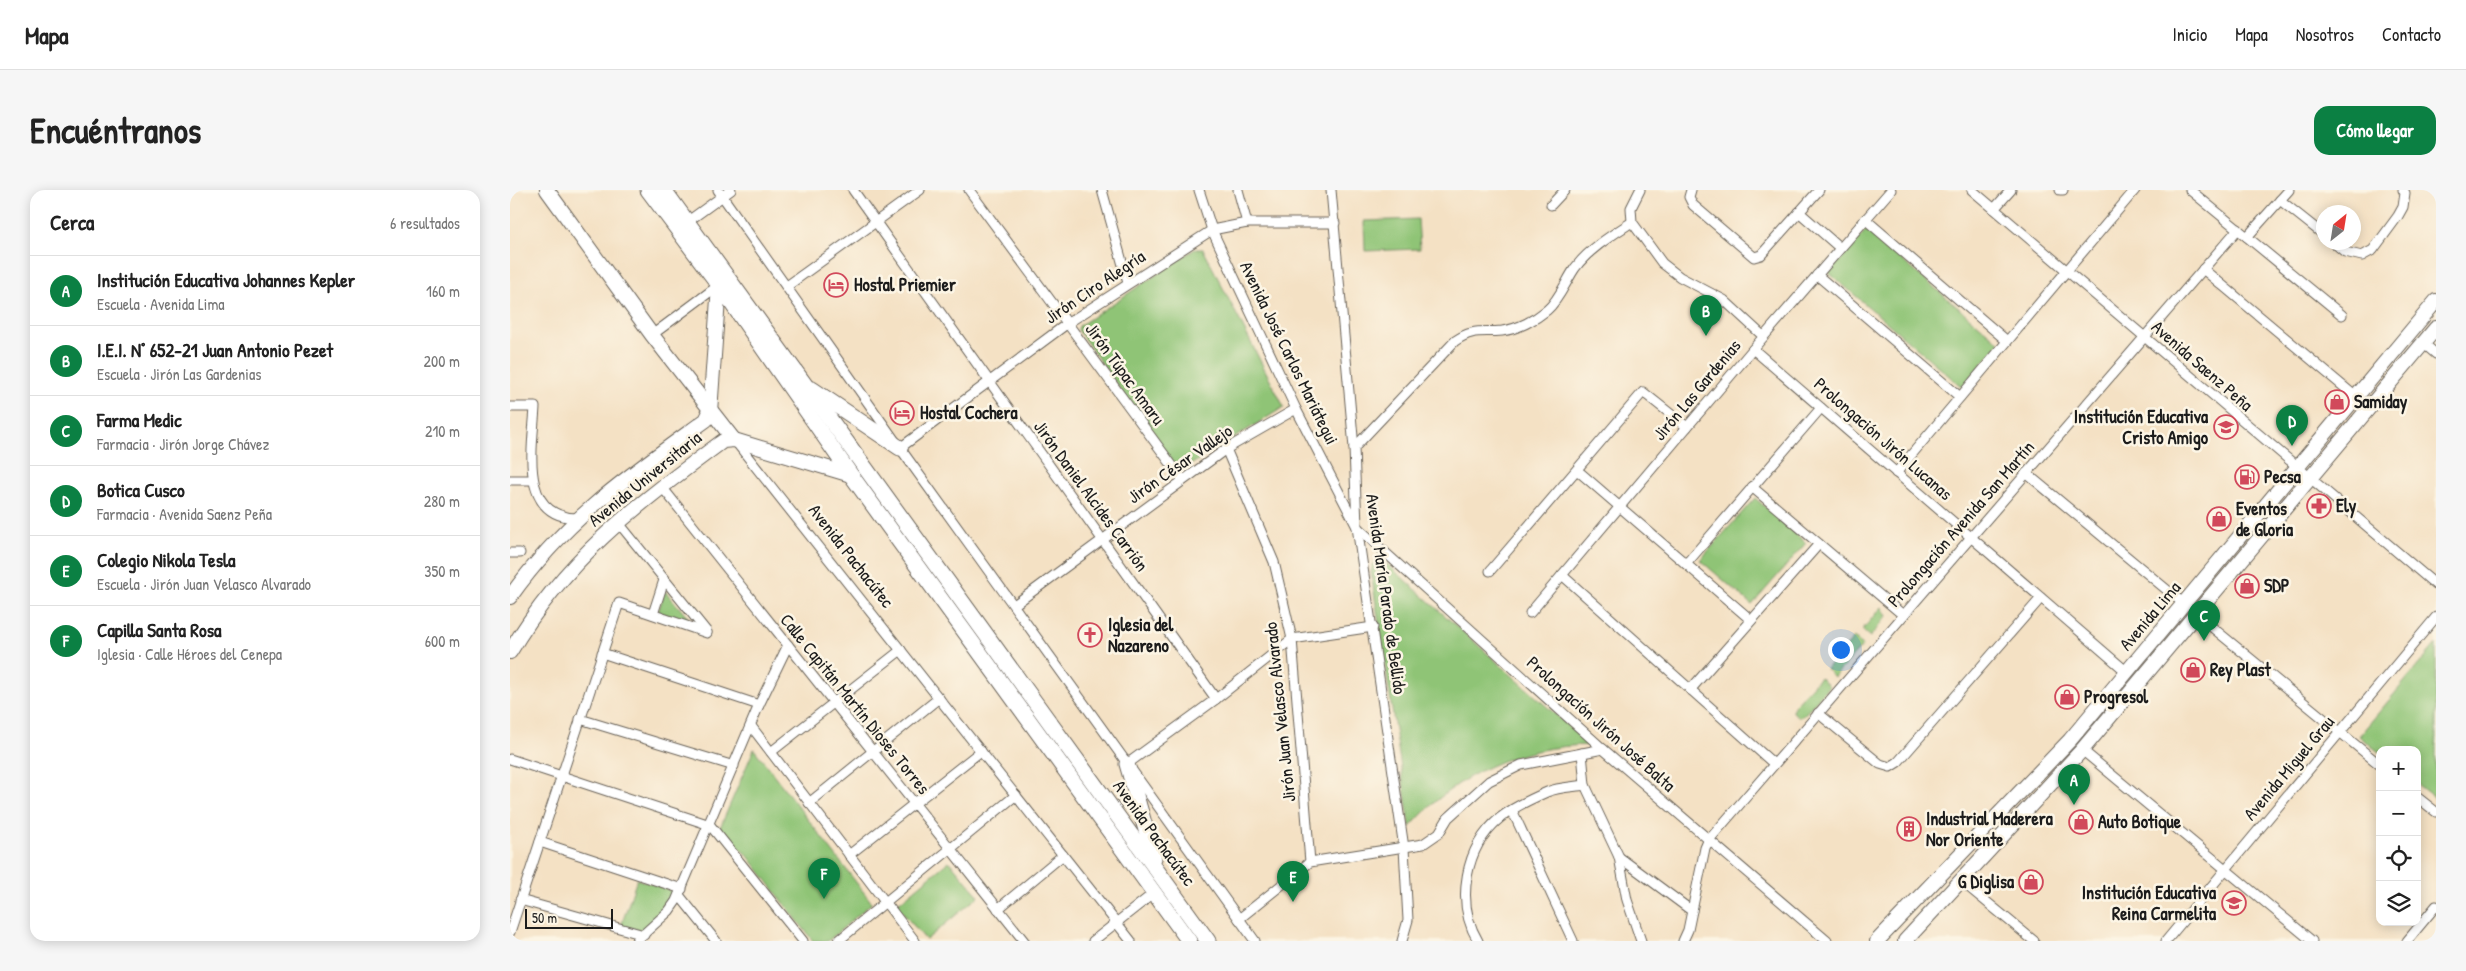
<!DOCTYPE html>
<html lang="es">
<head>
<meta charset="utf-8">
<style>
  body { margin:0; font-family:"Patrick Hand",sans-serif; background:#f6f6f6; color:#222 }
  .controls { position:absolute; right:15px; bottom:15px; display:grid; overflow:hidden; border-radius:10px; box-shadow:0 2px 12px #0003 }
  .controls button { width:45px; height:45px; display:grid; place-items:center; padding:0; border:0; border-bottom:1px solid #e0e0e0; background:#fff; color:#222; font:25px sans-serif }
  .compass { position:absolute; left:1806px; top:15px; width:45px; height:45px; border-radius:50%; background:#fff; box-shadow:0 2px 12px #0003; rotate:30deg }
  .scale { position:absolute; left:15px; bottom:12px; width:88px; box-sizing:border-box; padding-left:5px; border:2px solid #1c1c1c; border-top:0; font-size:14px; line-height:18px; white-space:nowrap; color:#1c1c1c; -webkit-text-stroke:4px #fcf5e5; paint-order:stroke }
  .you { position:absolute; left:1330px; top:459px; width:18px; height:18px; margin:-12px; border:4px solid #fff; border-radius:50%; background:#1a73e8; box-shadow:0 0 0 8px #1a73e833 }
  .badge { display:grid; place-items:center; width:32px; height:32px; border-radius:50%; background:#0b8043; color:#fff; font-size:16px; font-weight:700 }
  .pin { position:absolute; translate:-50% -41px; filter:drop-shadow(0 1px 2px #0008) }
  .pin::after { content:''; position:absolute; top:26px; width:18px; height:15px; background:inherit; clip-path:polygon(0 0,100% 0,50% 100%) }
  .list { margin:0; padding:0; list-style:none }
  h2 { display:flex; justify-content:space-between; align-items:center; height:65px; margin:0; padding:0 20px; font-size:21px }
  h2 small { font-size:16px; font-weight:400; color:#767676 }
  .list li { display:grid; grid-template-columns:32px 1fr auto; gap:15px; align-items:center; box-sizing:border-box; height:70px; padding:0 20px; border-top:1px solid #e0e0e0 }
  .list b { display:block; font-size:19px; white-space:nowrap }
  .list p { margin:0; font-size:16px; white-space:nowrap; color:#767676 }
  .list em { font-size:16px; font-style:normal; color:#767676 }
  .icon { flex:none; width:28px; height:28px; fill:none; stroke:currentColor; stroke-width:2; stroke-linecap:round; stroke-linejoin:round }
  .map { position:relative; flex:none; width:1926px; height:751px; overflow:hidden; border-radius:15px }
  header { display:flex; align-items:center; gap:30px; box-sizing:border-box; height:70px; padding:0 25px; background:#fff; border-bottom:1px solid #e0e0e0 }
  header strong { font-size:24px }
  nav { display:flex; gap:28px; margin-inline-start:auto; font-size:18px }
  .intro { display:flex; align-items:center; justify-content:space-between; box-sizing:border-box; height:120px; padding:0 30px }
  h1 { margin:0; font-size:35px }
  .button { padding:12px 22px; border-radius:15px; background:#0b8043; color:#fff; font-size:18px; font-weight:700 }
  main { display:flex; gap:30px; padding:0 30px }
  aside { flex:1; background:#fff; border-radius:15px; box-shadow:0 2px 12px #0003 }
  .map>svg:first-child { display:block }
  .green { fill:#8fc476; stroke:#567049 }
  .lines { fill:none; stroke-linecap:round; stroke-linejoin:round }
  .street-casing { stroke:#686157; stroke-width:11 }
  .secondary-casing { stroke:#686157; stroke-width:16 }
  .primary-casing { stroke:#686157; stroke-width:17 }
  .street { stroke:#fff; stroke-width:9 }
  .secondary { stroke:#fff; stroke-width:14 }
  .primary { stroke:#fff; stroke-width:15 }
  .labels { text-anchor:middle; stroke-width:5; stroke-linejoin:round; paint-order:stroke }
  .poi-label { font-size:18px; font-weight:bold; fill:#1c1c1c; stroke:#fcf5e5; text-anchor:start }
  .street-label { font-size:18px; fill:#1c1c1c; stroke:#fcf5e5 }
</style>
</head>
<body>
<header>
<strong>Mapa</strong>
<nav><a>Inicio</a><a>Mapa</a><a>Nosotros</a><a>Contacto</a></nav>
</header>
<div class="intro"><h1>Encuéntranos</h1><a class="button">Cómo llegar</a></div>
<main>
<aside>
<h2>Cerca<small>6 resultados</small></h2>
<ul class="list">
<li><span class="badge">A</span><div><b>Institución Educativa Johannes Kepler</b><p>Escuela · Avenida Lima</p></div><em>160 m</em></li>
<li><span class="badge">B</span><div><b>I.E.I. N° 652-21 Juan Antonio Pezet</b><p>Escuela · Jirón Las Gardenias</p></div><em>200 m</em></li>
<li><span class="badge">C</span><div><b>Farma Medic</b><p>Farmacia · Jirón Jorge Chávez</p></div><em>210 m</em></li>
<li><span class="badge">D</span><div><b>Botica Cusco</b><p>Farmacia · Avenida Saenz Peña</p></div><em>280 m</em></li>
<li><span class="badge">E</span><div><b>Colegio Nikola Tesla</b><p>Escuela · Jirón Juan Velasco Alvarado</p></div><em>350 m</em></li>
<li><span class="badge">F</span><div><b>Capilla Santa Rosa</b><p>Iglesia · Calle Héroes del Cenepa</p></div><em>600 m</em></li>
</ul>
</aside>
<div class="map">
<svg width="1926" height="751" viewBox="0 0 1926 751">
  <rect width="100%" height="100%" fill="#fcf5e5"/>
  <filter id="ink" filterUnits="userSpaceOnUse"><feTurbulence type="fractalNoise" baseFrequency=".02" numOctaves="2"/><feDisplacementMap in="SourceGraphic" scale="10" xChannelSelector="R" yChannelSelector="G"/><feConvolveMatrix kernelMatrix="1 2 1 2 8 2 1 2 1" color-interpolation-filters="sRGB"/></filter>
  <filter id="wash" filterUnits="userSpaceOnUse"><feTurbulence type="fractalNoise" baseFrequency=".0096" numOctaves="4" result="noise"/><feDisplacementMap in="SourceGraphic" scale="20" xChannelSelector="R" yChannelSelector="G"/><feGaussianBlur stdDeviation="1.12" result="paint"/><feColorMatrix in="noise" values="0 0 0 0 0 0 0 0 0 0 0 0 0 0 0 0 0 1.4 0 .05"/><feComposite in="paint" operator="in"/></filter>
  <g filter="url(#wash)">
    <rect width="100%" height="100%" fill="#f4e1c4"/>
    <g class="green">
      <polygon points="908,29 910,59 855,61 854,31"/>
      <polygon points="1356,40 1490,153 1452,197 1319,83"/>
      <polygon points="685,59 693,59 774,217 674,279 667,279 568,140 569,136"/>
      <polygon points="1245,308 1296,353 1242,415 1190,370"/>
      <path d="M870 371 877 374 1080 555C1008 556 947 583 900 637L861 382 863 375Z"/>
      <polygon points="155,401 185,436 148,422"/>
      <polygon points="1372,417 1377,426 1360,447 1352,440"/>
      <polygon points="1344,448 1353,455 1324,487 1316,479"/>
      <polygon points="1926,454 1926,609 1907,594 1907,560 1870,560 1870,563 1849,546"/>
      <polygon points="1310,487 1319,496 1294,525 1289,527 1283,522 1284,516"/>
      <polygon points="244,559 362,713 318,751 303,751 238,666 209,640"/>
      <polygon points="439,671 469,706 416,750 386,715"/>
      <polygon points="127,689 165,702 158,717 133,741 111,736"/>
    </g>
  </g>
  <g filter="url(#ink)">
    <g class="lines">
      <g class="street-casing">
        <g id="street">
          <polyline points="208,0 390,258 745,751"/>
          <polyline points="343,0 706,509"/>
          <polyline points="459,0 673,290"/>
          <polyline points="592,0 618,93"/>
          <polyline points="689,0 702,40 786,219 847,337 1093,559 1317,751"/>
          <polyline points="728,0 737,33"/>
          <polyline points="821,0 844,258 847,337 894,658 898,730 892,751"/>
          <polyline points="1130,0 1121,18 1122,32 1152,73 1170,87 1214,110 1253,146"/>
          <polyline points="1181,0 1179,7 1183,15 1244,67 1251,65 1309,0"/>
          <polyline points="1462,0 1926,395"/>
          <polyline points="1550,0 1553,0"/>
          <polyline points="1680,0 1832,125"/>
          <polyline points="1770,10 1814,45"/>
          <polyline points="1041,15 1055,0"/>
          <polyline points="1484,19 1501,0"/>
          <polyline points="1289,22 1330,58"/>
          <polyline points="1355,29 1497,151"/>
          <polyline points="177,32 221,0"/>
          <polyline points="1737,47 1779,0"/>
          <polyline points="1823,52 1835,62 1852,66 1863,60 1888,26 1893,17 1895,3 1893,0"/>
          <polyline points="1693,79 1846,207"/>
          <polyline points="1307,85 1450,207"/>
          <polyline points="277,96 410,0"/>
          <polyline points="142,145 209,95"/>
          <polyline points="1913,153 1926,164"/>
          <polyline points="1243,159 1617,482"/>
          <path d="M0 217H25C23 256 8 327 67 328"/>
          <polyline points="226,252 621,751"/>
          <polyline points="390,258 558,133 702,40 737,33 825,33"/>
          <path d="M844 258 945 151C963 138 972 143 992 141 1008 139 1025 130 1037 120 1049 110 1056 91 1065 78 1079 59 1102 45 1122 32"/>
          <polyline points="716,259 764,372 782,449 800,672"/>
          <polyline points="1067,280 1241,430"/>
          <polyline points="1386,283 1625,0"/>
          <polyline points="1516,283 1674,414"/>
          <polyline points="0,290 22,290"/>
          <polyline points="152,297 514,751"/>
          <polyline points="1242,297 1393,425"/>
          <polyline points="108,332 197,442"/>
          <polyline points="0,363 10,363"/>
          <polyline points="1176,374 1311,218"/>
          <polyline points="980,381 1133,202 1177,237"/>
          <polyline points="1052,385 1264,574"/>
          <polyline points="504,415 716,259 786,219"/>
          <polyline points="1020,423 1243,159 1381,0"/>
          <polyline points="143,424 154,390"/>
          <polyline points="1686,424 1870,575"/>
          <polyline points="92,463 249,515"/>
          <polyline points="1180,500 1309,354"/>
          <polyline points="1308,523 1370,574 1380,577 1388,572 1531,408"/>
          <polyline points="70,529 224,576"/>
          <polyline points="241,536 405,751"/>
          <polyline points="1572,560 1802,751"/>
          <polyline points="261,562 391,460"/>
          <polyline points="1072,563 1075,595 1109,667 1117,710 1131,751"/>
          <polyline points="0,569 200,635 293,751"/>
          <polyline points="617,574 706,509 782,449 863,437"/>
          <polyline points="1907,607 1926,622"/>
          <polyline points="299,613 429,508"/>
          <polyline points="1002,620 1063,751"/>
          <polyline points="30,652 172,699"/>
          <polyline points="339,665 471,561"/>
          <polyline points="1109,667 1182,721"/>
          <polyline points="1450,690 1524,751"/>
          <polyline points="169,705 206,751"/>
          <polyline points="10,710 134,745"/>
          <polyline points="488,719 553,665"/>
          <polyline points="729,729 800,672 913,654 929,643 938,628 979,591 1011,575 1093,559"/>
          <polyline points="0,742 109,413 197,443"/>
          <polyline points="126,751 159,721 166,711 249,515 278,455"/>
          <polyline points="328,751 506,605"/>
          <polyline points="583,751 644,703"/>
          <path d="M968 751C945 712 955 657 990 628 1003 617 1021 609 1037 602 1048 597 1063 597 1075 595"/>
          <polyline points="1173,751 1178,740 1195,658 1198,651 1728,39"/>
          <polyline points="1656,751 1926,427"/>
          <polyline points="1897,751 1926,716"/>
        </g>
      </g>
      <g class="secondary-casing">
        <g id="secondary">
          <polyline points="37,0 142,145 224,250"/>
          <path d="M0 407C56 328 120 285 196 230L200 222 209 95 215 91"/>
          <path d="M0 462C56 367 127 315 213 251L224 250 341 285"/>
          <polyline points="1367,751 1560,550 1926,111"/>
          <polyline points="1395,751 1572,560 1926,138"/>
        </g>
      </g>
      <g class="primary-casing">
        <g id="primary">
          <polyline points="138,0 209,95 341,285 679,751"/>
          <polyline points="154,0 698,751"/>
          <polyline points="302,199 390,258"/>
          <polyline points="617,574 644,668"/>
        </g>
      </g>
      <use href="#street" class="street"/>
      <use href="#secondary" class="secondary"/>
      <use href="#primary" class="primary"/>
    </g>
  </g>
  <defs>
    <g id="hotel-ring" transform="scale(1.25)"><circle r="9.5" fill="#fcf5e5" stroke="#d1495b" stroke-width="1.5"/><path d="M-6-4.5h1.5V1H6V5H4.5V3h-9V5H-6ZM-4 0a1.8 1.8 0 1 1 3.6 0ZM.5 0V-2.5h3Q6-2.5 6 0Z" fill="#d1495b"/></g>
    <g id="shop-ring" transform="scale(1.25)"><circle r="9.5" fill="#fcf5e5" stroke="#d1495b" stroke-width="1.5"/><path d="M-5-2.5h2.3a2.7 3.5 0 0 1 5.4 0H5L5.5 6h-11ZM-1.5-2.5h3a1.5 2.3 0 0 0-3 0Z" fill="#d1495b"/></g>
    <g id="school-ring" transform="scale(1.25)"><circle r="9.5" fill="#fcf5e5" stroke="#d1495b" stroke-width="1.5"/><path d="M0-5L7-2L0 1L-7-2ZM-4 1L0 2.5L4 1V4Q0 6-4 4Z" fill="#d1495b"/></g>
    <g id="fuel-ring" transform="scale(1.25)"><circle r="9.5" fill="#fcf5e5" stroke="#d1495b" stroke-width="1.5"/><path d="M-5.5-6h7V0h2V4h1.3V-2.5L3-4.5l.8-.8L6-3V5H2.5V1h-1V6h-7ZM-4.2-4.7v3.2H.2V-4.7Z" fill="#d1495b"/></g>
    <g id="pharmacy-ring" transform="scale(1.25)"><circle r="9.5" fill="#fcf5e5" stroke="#d1495b" stroke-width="1.5"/><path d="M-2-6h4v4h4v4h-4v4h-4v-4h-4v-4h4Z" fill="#d1495b"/></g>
    <g id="church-ring" transform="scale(1.25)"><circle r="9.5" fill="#fcf5e5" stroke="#d1495b" stroke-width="1.5"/><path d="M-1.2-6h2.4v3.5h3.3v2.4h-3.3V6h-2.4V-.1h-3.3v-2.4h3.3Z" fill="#d1495b"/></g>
    <g id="building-ring" transform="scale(1.25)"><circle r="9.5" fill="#fcf5e5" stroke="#d1495b" stroke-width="1.5"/><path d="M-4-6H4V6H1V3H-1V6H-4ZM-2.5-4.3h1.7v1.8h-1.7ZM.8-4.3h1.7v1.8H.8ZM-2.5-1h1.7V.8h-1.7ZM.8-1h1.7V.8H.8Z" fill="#d1495b"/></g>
  </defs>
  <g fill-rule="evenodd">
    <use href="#hotel-ring" x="326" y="95"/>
    <use href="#shop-ring" x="1827" y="212"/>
    <use href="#hotel-ring" x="392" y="223"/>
    <use href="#school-ring" x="1716" y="237"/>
    <use href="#fuel-ring" x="1737" y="287"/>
    <use href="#pharmacy-ring" x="1809" y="316"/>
    <use href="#shop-ring" x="1709" y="329"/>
    <use href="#shop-ring" x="1737" y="396"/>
    <use href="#church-ring" x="580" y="445"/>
    <use href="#shop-ring" x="1683" y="480"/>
    <use href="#shop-ring" x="1557" y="507"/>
    <use href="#shop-ring" x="1571" y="632"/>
    <use href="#building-ring" x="1399" y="639"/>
    <use href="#shop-ring" x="1521" y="692"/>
    <use href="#school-ring" x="1724" y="713"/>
  </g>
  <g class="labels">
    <g class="poi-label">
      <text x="344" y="101">Hostal Priemier</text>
      <text x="1844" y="218">Samiday</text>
      <text x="410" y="229">Hostal Cochera</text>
      <text x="1698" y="233" text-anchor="end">Institución Educativa<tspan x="1698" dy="21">Cristo Amigo</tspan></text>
      <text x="1754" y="293">Pecsa</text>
      <text x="1826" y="322">Ely</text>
      <text x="1726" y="325">Eventos<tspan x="1726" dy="21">de Gloria</tspan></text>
      <text x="1754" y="402">SDP</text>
      <text x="598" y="441">Iglesia del<tspan x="598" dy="21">Nazareno</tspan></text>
      <text x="1700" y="486">Rey Plast</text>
      <text x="1574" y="513">Progresol</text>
      <text x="1416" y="635">Industrial Maderera<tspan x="1416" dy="21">Nor Oriente</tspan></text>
      <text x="1588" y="638">Auto Botique</text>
      <text x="1504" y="698" text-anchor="end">G Diglisa</text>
      <text x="1706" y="709" text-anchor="end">Institución Educativa<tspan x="1706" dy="21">Reina Carmelita</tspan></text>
    </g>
    <g class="street-label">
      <text transform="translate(585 97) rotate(-34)" y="6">Jirón Ciro Alegría</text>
      <text transform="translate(779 163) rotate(64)" y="6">Avenida José Carlos Mariátegui</text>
      <text transform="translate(1692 176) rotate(41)" y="6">Avenida Saenz Peña</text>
      <text transform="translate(615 184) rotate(54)" y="6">Jirón Túpac Amaru</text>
      <text transform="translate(1187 200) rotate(-50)" y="6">Jirón Las Gardenias</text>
      <text transform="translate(1373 249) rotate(41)" y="6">Prolongación Jirón Lucanas</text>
      <text transform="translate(670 274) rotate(-35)" y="6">Jirón César Vallejo</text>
      <text transform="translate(135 289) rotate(-39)" y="6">Avenida Universitaria</text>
      <text transform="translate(581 306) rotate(54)" y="6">Jirón Daniel Alcides Carrión</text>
      <text transform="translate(1451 334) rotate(-49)" y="6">Prolongación Avenida San Martín</text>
      <text transform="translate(341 366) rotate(52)" y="6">Avenida Pachacútec</text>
      <text transform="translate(876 404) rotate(82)" y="6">Avenida María Parado de Bellido</text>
      <text transform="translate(1640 426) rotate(-50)" y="6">Avenida Lima</text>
      <text transform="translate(345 514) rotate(51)" y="6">Calle Capitán Martín Dioses Torres</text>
      <text transform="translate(770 522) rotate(-96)" y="6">Jirón Juan Velasco Alvarado</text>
      <text transform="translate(1091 534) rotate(42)" y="6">Prolongación Jirón José Balta</text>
      <text transform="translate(1779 578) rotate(-50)" y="6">Avenida Miguel Grau</text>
      <text transform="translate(644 643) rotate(54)" y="6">Avenida Pachacútec</text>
    </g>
  </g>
</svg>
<div class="controls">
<button>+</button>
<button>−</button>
<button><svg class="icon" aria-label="locate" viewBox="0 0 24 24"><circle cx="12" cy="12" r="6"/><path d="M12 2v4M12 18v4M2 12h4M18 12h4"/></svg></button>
<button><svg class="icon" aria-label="layers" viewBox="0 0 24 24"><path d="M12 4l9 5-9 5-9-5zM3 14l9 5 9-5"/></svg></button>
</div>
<svg class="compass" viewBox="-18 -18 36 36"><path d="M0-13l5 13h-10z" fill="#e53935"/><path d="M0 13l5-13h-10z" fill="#767676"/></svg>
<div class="scale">50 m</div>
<div class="you"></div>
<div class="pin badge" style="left:1564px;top:615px">A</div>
<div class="pin badge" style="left:1196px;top:146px">B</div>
<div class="pin badge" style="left:1694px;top:451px">C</div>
<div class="pin badge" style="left:1782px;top:256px">D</div>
<div class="pin badge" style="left:783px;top:712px">E</div>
<div class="pin badge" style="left:314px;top:709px">F</div>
</div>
</main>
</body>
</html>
